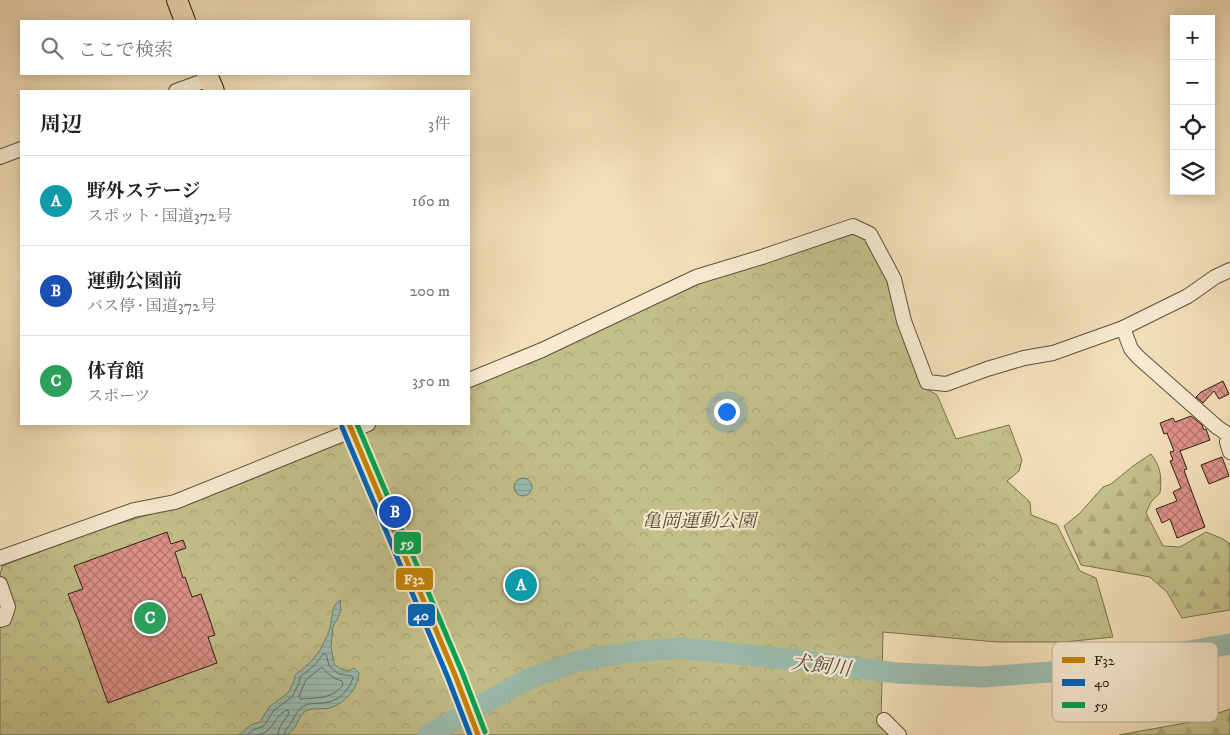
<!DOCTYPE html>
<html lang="ja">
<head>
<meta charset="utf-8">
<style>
  body { margin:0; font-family:"IM FELL DW Pica","Noto Serif JP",serif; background:#f2f2f2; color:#222 }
  .controls { position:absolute; right:15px; top:15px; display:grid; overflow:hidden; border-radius:0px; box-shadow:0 2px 12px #0003 }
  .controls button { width:45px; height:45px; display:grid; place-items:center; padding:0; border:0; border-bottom:1px solid #e0e0e0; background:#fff; color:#222; font:25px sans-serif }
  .you { position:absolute; left:726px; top:411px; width:18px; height:18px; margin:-12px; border:4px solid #fff; border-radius:50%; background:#1a73e8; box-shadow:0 0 0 8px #1a73e833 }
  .badge { display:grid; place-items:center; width:32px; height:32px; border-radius:50%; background:#8f2418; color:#fff; font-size:16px; font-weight:700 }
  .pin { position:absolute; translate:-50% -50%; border:2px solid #fff; box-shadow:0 1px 5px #0006 }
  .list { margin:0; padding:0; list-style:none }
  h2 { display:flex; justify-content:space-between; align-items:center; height:65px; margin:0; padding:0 20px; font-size:21px }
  h2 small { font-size:16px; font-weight:400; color:#767676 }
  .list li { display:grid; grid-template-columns:32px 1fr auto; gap:15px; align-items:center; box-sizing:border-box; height:90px; padding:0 20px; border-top:1px solid #e0e0e0 }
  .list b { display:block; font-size:19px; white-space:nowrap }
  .list p { margin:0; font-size:16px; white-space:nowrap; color:#767676 }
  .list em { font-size:16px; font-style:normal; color:#767676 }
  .icon { flex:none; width:28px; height:28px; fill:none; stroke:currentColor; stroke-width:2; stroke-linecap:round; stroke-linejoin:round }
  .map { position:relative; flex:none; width:1230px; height:735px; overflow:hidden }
  .search { position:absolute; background:#fff; box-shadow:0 2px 12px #0003; left:20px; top:20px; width:450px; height:55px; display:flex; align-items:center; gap:12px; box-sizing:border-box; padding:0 18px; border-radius:0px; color:#767676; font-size:19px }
  .panel { position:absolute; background:#fff; box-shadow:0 2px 12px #0003; left:20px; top:90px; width:450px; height:335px; border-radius:0px }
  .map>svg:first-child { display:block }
  .forest { fill:url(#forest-firs); stroke:#787050 }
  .park { fill:url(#park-crowns); stroke:#787050 }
  .water { fill:url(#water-rules); stroke:#6f7e72 }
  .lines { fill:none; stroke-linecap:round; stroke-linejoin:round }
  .shore { stroke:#646e62; stroke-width:1 }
  .river { stroke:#9bbcaf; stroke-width:21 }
  .building { fill:url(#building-cross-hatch); stroke:#2d2016 }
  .minor-casing { stroke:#5e503e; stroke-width:16 }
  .highway-casing { stroke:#2d2016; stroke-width:22 }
  .minor { stroke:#f7ead0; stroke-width:14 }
  .highway { stroke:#f2deb7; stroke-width:20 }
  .bus-1-casing { stroke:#f7ead0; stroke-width:9 }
  .bus-2-casing { stroke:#f7ead0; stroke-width:9 }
  .bus-3-casing { stroke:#f7ead0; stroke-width:9 }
  .bus-1 { stroke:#c48406; stroke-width:5 }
  .bus-2 { stroke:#0065bd; stroke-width:5 }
  .bus-3 { stroke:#00a651; stroke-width:5 }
  .labels { text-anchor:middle; stroke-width:4.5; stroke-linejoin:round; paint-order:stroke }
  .park-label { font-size:19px; font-style:italic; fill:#5a5038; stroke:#f7ead0 }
  .water-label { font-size:20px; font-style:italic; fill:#4e4f44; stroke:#f7ead0 }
  .key { fill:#f7ead0; stroke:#baad98; stroke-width:1 }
  .key-label { font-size:14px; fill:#2d2016 }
  .line-badge { stroke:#f7ead0; stroke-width:2 }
  .badge-label { font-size:14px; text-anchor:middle; font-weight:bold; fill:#fff }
</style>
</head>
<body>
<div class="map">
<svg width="1230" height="735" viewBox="0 0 1230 735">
  <defs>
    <pattern id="forest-firs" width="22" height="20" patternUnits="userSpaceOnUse" patternTransform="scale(1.25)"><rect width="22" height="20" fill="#c3bf89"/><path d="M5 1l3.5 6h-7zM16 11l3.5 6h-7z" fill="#a8a476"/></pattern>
    <pattern id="park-crowns" width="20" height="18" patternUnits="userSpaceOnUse" patternTransform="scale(1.25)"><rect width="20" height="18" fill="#c3bf89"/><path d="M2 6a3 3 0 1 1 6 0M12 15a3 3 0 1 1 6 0" fill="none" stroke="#a8a476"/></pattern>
    <pattern id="water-rules" width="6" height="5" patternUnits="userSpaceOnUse" patternTransform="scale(1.25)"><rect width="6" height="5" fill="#9bbcaf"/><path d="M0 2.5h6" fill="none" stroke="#86a196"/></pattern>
    <pattern id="building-cross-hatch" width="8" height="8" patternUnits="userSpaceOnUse" patternTransform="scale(1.25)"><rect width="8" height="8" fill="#de9188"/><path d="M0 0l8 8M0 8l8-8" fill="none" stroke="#b4766e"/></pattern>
  </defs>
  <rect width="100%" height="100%" fill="#f2deb7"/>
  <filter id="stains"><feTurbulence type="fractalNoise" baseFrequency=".004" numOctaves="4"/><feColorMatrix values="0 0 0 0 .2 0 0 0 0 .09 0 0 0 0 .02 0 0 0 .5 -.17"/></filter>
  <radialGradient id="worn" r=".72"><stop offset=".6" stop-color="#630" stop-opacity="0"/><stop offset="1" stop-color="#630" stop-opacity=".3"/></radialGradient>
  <g class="forest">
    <path d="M1151 454C1161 467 1162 478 1160 493L1151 502 1146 513 1163 546 1180 547 1206 532 1223 539 1230 544V610L1182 618 1167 592 1150 577 1081 565 1064 526 1080 513 1103 487 1111 484 1133 466Z"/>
    <polygon points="1230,709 1230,735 1119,735 1196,721"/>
  </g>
  <polygon class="park" points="854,234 865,238 888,279 923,387 937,395 956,439 1009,425 1022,460 1019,471 1007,481 1030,502 1031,515 1057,525 1080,571 1096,578 1113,637 1064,642 997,642 883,632 881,724 891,735 0,735 0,601 9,597 0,575 2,566 100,529 168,509 344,442 365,434 368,427 375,424 469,424 469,387 498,376 701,283"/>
  <g class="water">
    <circle cx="523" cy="487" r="9"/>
    <path d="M340 600 341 610 337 620 333 626 331 648 334 664 341 669 348 671 354 668 359 673C358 689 345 703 330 708 323 710 313 707 306 711 299 715 298 724 293 730 291 732 289 733 287 735H239L250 725 260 722 270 706 288 693 294 681 295 675C308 665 319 655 325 640 328 634 331 627 331 621 333 612 332 606 340 600Z"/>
  </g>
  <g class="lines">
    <g class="shore">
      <path d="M321 668H323C328 675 335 679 342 681L343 685C332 699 317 698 300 699L299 696 306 680Z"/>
      <path d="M247 735 253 730 264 726 274 710 292 697 299 683 300 677C309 670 317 664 323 654H326L329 665 331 668 339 674 352 676 353 678C348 693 336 703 320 703 315 704 308 703 304 706 298 709 295 716 292 721 289 727 285 729 284 735"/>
      <path d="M257 735C261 734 265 733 268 730 276 723 277 713 288 710L289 713C285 721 278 726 278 735"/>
    </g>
    <polyline class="river" points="428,735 526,680 578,661 632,652 680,648 798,660 896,673 983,677 1079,670 1230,644"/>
  </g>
  <g class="building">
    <polygon points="1223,381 1229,394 1219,399 1214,391 1203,403 1196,397 1201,392"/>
    <polygon points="1191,416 1202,425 1204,430 1206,429 1210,440 1180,451 1187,469 1184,470 1186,476 1205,527 1177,538 1170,519 1162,523 1156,509 1177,501 1173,492 1181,488 1170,461 1173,460 1170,452 1174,451 1167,433 1164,434 1160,423 1173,418 1175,422"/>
    <polygon points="1222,457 1229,476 1209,484 1201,465"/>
    <polygon points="167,532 171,544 183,540 186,548 175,552 183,578 185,577 192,597 201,594 215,635 208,637 217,663 108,703 79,622 68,594 83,589 74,566"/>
    <polygon points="532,570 531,589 521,592 506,581"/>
  </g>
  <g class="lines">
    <g class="minor-casing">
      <g id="minor">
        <polyline points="176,91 209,79"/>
        <polyline points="0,157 21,149"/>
        <polyline points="1123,328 1131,349 1138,357 1217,427 1230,436"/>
        <polyline points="469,380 542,350 696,277 762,257 853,226 870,234 894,279 904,321 927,382 946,384 987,369 1024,358 1053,353 1123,328 1188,296 1215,277 1230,270"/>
        <polyline points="1229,436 1227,442 1230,452"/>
        <polyline points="0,558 134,510 175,502 368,424"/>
        <polyline points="0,584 8,607 4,619 0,620"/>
        <polyline points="884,720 899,735"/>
      </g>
    </g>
    <g class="highway-casing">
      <g id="highway">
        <polyline points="177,0 185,21"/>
        <polyline points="207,74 214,91"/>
        <polyline points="349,424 455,675 478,735"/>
      </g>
    </g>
    <use href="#minor" class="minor"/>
    <use href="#highway" class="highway"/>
    <g class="bus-1-casing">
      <polyline id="bus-1" points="349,424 455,675 478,735"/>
    </g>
    <g class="bus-2-casing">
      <polyline id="bus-2" points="342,427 448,678 470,735"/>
    </g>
    <g class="bus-3-casing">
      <polyline id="bus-3" points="357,424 462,672 485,732"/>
    </g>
    <use href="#bus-1" class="bus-1"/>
    <use href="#bus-2" class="bus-2"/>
    <use href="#bus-3" class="bus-3"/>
  </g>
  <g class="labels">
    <g class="park-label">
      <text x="699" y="527">亀岡運動公園</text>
    </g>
    <g class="water-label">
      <text transform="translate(821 665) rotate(7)" y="7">犬飼川</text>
    </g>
  </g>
  <rect x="1052" y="642" width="166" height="80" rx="8" class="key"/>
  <rect x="1062" y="657" width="23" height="6" fill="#c48406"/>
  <rect x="1062" y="679" width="23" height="7" fill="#0065bd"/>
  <rect x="1062" y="702" width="23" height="6" fill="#00a651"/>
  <g class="key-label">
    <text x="1094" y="665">F32</text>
    <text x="1094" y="687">40</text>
    <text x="1094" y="710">59</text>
  </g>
  <g class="line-badge">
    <rect x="393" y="531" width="29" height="24" rx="5" fill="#00a651"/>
    <rect x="395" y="567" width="39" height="24" rx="5" fill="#c48406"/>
    <rect x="407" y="603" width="29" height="24" rx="5" fill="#0065bd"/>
  </g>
  <g class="badge-label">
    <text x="407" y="548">59</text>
    <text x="414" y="584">F32</text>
    <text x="421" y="620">40</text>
  </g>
  <rect width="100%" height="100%" filter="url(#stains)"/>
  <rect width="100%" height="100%" fill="url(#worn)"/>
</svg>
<div class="controls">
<button>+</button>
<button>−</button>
<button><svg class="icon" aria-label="locate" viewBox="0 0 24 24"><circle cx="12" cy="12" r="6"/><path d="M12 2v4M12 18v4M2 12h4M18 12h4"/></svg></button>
<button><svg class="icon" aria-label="layers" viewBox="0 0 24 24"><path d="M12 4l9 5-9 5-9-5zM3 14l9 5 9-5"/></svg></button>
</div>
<div class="you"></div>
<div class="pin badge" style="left:521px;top:585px;background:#0f9aa8">A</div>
<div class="pin badge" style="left:395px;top:512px;background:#1a4fb4">B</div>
<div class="pin badge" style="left:150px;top:618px;background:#2e9e5b">C</div>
<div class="search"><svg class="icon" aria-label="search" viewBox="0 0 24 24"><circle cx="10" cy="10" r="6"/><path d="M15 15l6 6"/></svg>ここで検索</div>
<section class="panel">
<h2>周辺<small>3件</small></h2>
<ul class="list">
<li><span class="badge" style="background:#0f9aa8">A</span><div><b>野外ステージ</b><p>スポット · 国道372号</p></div><em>160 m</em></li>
<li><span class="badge" style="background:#1a4fb4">B</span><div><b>運動公園前</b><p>バス停 · 国道372号</p></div><em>200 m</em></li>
<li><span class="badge" style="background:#2e9e5b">C</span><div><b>体育館</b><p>スポーツ</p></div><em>350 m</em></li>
</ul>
</section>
</div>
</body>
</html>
